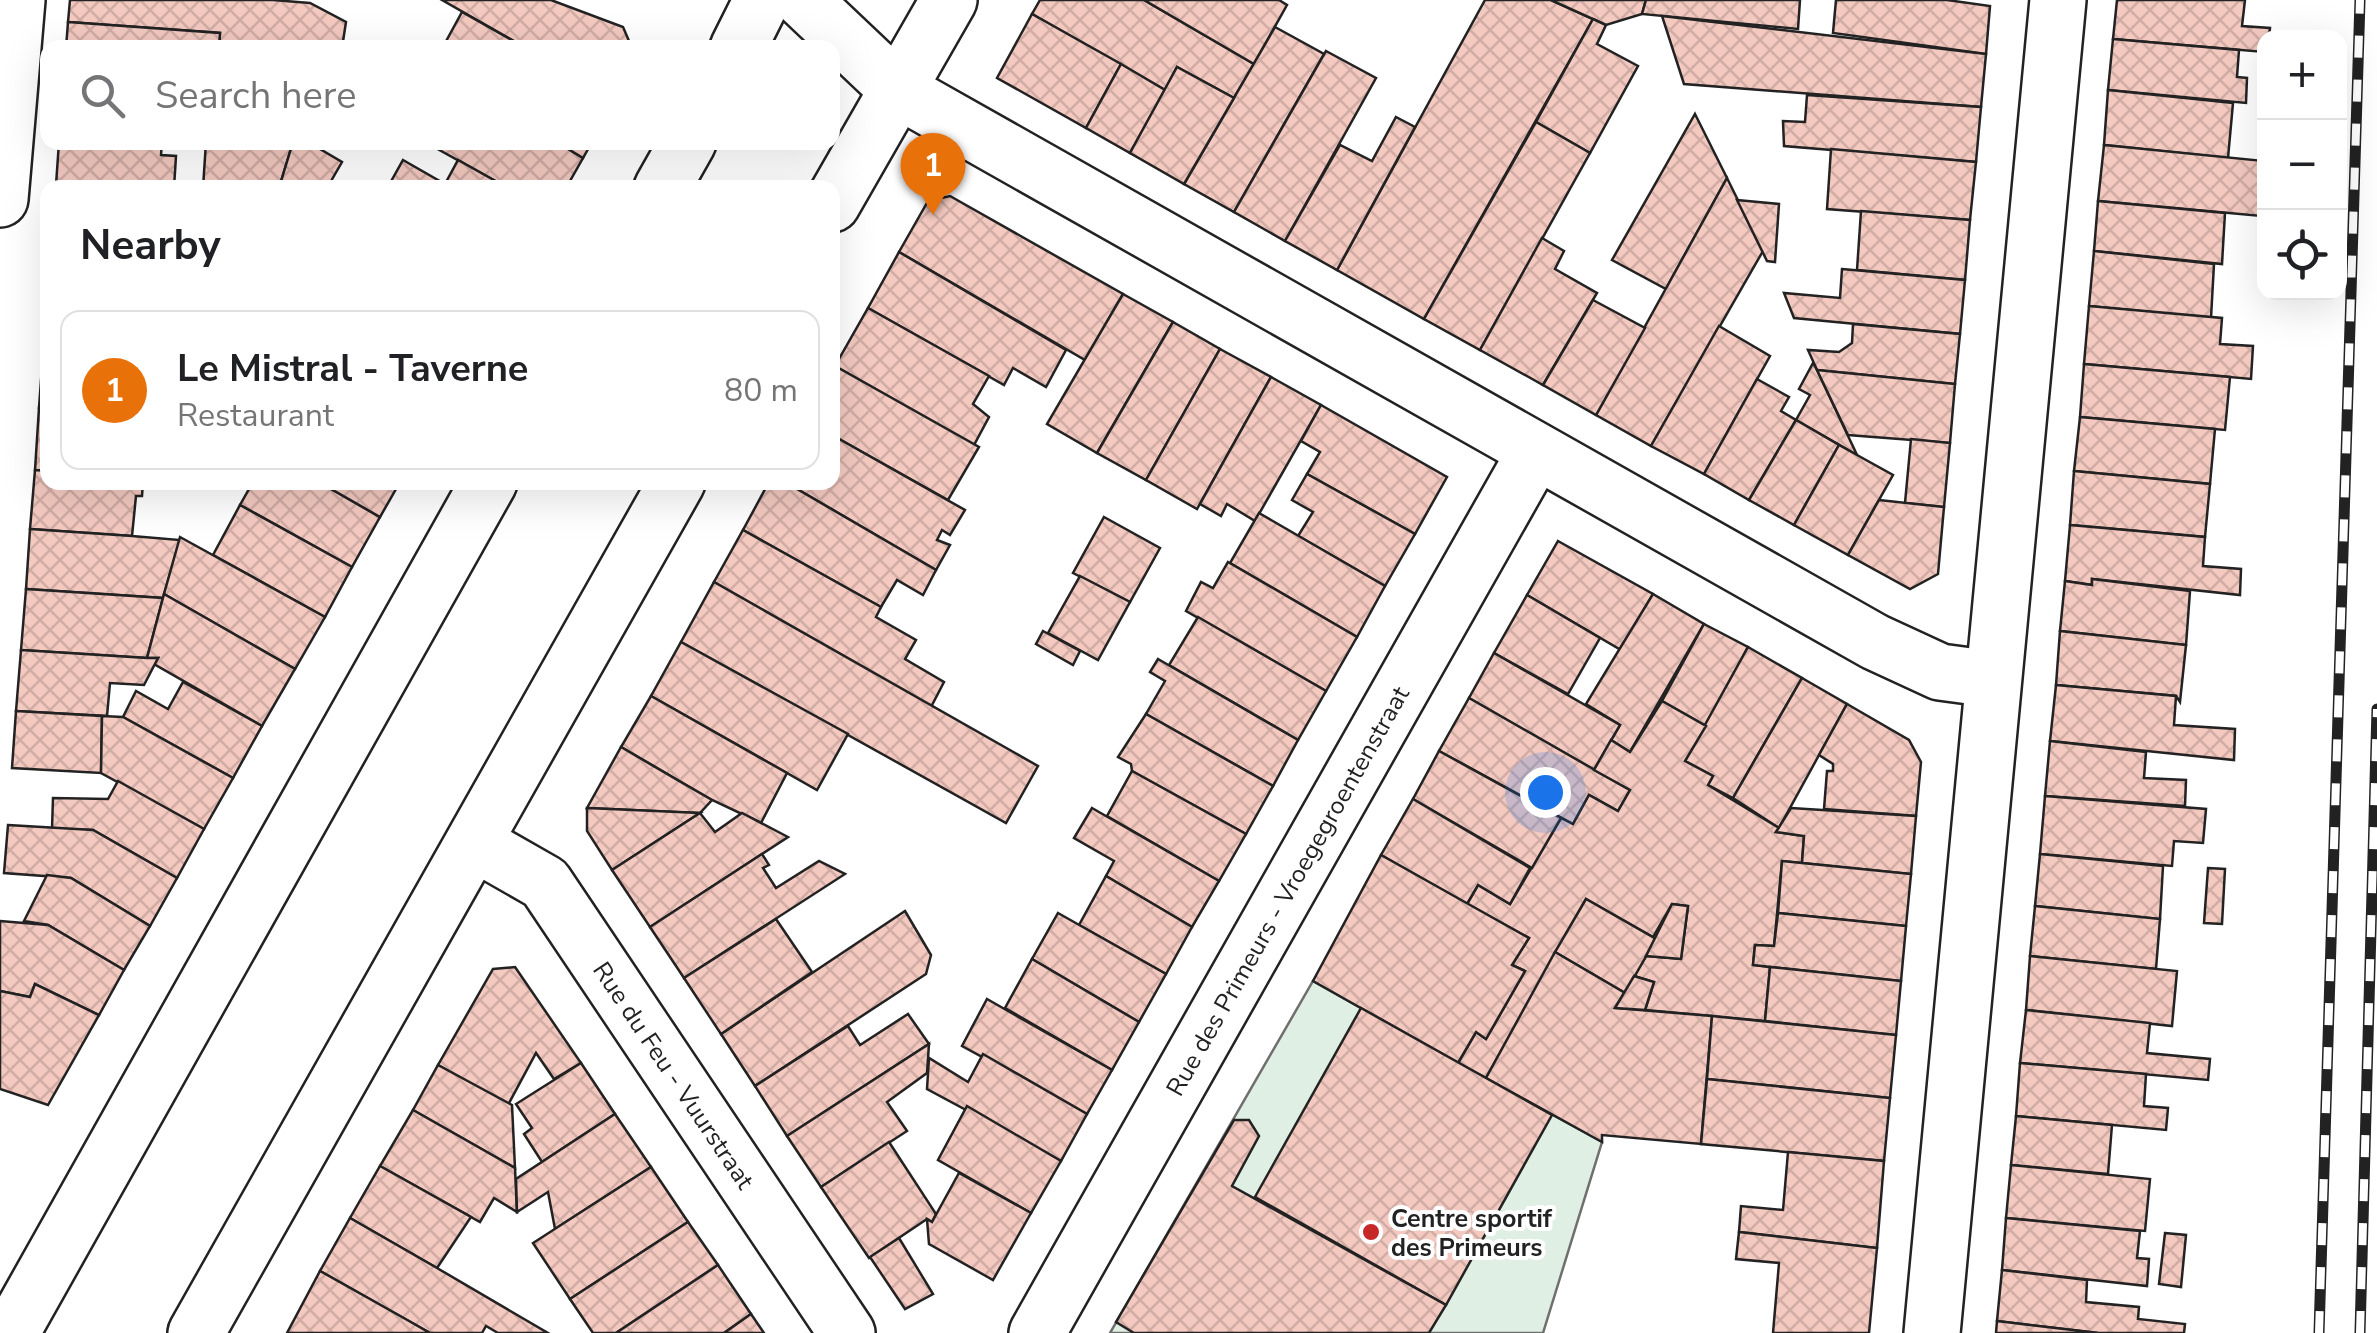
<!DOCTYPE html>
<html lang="en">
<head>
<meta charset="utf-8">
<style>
  body { margin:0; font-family:"Nunito Sans",sans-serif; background:#f6f6f6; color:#202124 }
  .controls { position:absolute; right:30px; top:30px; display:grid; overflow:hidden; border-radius:20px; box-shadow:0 10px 40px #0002 }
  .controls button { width:90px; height:90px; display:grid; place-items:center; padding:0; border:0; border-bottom:2px solid #e0e0e0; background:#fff; color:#202124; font:50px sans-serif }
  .you { position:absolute; left:1545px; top:792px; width:35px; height:35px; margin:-25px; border:8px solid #fff; border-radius:50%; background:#1a73e8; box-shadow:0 0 0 15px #1a73e833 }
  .badge { display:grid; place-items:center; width:65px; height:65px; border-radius:50%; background:#1a73e8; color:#fff; font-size:32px; font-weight:700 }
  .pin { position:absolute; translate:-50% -82px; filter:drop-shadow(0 2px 5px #0008) }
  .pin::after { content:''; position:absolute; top:52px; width:35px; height:30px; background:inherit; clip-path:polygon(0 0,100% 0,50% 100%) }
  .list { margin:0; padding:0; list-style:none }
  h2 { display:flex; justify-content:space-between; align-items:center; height:130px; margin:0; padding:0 40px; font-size:42px }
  h2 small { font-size:32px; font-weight:400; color:#757577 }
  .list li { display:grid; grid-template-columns:65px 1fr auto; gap:30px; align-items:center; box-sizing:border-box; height:160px; margin:0 20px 20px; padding:0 20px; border:2px solid #e0e0e0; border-radius:20px }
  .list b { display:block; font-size:38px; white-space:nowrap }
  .list p { margin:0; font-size:32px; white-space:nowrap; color:#757577 }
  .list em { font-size:32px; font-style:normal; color:#757577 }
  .icon { flex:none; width:55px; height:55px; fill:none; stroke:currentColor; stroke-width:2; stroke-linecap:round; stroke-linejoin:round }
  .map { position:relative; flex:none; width:2377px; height:1333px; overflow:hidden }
  .search { position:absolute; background:#fff; box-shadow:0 10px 40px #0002; left:40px; top:40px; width:800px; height:110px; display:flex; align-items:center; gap:25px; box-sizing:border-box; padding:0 35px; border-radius:20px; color:#757577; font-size:38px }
  .panel { position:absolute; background:#fff; box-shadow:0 10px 40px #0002; left:40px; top:180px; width:800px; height:310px; border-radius:20px }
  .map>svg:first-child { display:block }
  .pitch { fill:#e0efe3; stroke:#6f6f6f; stroke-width:2.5 }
  .building { fill:url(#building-cross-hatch); stroke:#222; stroke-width:2.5 }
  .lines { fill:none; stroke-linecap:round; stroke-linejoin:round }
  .minor-casing { stroke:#222; stroke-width:60 }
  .major-casing { stroke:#222; stroke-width:60 }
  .minor { stroke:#fff; stroke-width:55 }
  .major { stroke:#fff; stroke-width:55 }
  .rail-casing { stroke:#222; stroke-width:11 }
  .rail { stroke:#fff; stroke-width:8; stroke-dasharray:22; stroke-linecap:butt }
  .poi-dot { fill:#c62828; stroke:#fff; stroke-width:4 }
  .labels { text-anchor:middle; stroke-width:8; stroke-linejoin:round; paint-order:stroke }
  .street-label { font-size:25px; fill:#222; stroke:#fff }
  .poi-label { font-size:25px; font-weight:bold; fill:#222; stroke:#fff; text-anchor:start }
</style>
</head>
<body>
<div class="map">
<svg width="2377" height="1333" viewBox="0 0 2377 1333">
  <defs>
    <pattern id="building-cross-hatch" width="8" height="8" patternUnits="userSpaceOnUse" patternTransform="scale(2.5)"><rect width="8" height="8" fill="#f3c9c0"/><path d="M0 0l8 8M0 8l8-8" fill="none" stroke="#d0aca5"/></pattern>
  </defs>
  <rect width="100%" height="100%" fill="#fff"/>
  <polygon class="pitch" points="1313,981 1602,1142 1543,1333 1110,1333"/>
  <g class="building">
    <polygon points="70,0 273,0 310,3 346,22 342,48 219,48 220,33 68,22"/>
    <polygon points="442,0 551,0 623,27 632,48 526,48"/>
    <polygon points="1040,0 1144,0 1254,64 1234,98 1177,67 1165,90 1032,14"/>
    <polygon points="1144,0 1279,0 1287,5 1254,64"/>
    <polygon points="1485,0 1551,0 1593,19 1424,319 1337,270"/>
    <polygon points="1551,0 1646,0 1642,14 1606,25"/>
    <polygon points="1646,0 1800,0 1798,29 1642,14"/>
    <polygon points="1836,0 1947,0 1990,6 1986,54 1833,33"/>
    <polygon points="2117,0 2245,0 2242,26 2270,28 2269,38 2264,38 2264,52 2113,39"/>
    <polygon points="462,12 526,48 449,48 444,45"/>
    <polygon points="1032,14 1121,64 1086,128 997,78"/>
    <polygon points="1662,16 1986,54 1981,107 1684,84"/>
    <polygon points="1593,19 1606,25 1597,44 1638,66 1590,153 1536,122"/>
    <polygon points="68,22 220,33 219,48 66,48"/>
    <polygon points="1275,27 1324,54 1234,212 1184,184"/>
    <polygon points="2113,39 2239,50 2237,77 2247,78 2246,103 2108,90"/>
    <polygon points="1326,51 1376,78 1285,241 1234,212"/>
    <polygon points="1121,64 1165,90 1130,153 1086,128"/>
    <polygon points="1177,67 1234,98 1184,184 1130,153"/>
    <polygon points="2108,90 2233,103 2228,158 2104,145"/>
    <polygon points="1807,95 1981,107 1976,162 1784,146 1783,121 1805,122"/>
    <polygon points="1695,114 1727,178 1666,289 1612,260"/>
    <polygon points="1396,117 1415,127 1337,270 1285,241 1340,145 1372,161"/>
    <polygon points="1536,122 1590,153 1480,350 1424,319"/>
    <polygon points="59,142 162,142 161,155 176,156 174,188 56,185"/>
    <polygon points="206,142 293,142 279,188 203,188"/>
    <polygon points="293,142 308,142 342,162 327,188 279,188"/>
    <polygon points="425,142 557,142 583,158 566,188 508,188"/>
    <polygon points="557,142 592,142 583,158"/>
    <polygon points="2104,145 2264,161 2261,216 2098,201"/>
    <polygon points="1831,149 1976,162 1970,220 1827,209"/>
    <polygon points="403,160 445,184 458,160 508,188 394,188 389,185"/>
    <polygon points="1727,178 1763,251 1651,446 1596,415"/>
    <polygon points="950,196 1123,294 1085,360 899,252 928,201"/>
    <polygon points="1737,200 1779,204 1775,262 1767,261"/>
    <polygon points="2098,201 2225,213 2222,264 2094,251"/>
    <polygon points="1861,211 1970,220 1965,280 1857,270"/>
    <polygon points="1542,238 1564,251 1555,269 1597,293 1543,385 1480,350"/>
    <polygon points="2094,251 2214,264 2211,318 2089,306"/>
    <polygon points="899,252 1066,350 1046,387 1013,368 1004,385 868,308"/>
    <polygon points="1842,269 1965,280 1960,334 1794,318 1784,293 1840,298"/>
    <polygon points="1123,294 1173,322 1097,453 1047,424"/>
    <polygon points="1593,300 1645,328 1596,415 1543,385"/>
    <polygon points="2089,306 2222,318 2220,344 2253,346 2251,379 2084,364"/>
    <polygon points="868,308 989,376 973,404 989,417 974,445 835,366"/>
    <polygon points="1173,322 1220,349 1146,480 1097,453"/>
    <polygon points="1853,324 1960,334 1955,384 1817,370 1808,350 1839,352 1852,343"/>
    <polygon points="1719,326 1770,356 1704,474 1651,446"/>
    <polygon points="1220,349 1271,377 1197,509 1146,480"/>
    <polygon points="43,353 48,354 48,409 39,408"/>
    <polygon points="1813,363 1817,370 1857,455 1796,420 1810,395 1799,389"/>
    <polygon points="2084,364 2230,377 2225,430 2080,417"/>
    <polygon points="835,366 979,447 948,500 832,435"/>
    <polygon points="1817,370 1955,384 1950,443 1848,435"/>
    <polygon points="1271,377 1321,405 1255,521 1227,504 1221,516 1200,504"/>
    <polygon points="1757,379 1789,397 1781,411 1796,420 1749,500 1704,474"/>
    <polygon points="1321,405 1447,477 1415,534 1307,474 1320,452 1301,441"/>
    <polygon points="39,408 48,409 48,471 35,470"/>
    <polygon points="2080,417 2215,429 2210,484 2074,471"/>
    <polygon points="1796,420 1839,445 1794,525 1749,500"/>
    <polygon points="832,435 965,510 950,535 942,530 937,540 950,545 936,570 785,482 832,482"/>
    <polygon points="1911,439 1950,443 1944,507 1905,503"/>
    <polygon points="1839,445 1893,475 1848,555 1794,525"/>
    <polygon points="35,470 48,471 48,482 143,482 142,496 136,496 132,536 30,529"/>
    <polygon points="2074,471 2210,484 2205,537 2070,525"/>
    <polygon points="1307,474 1415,534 1385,586 1298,536 1313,512 1292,500"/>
    <polygon points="253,482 319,482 380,517 352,567 240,505"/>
    <polygon points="319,482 400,482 380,517"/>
    <polygon points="769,482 785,482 936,570 923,595 897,580 881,607 743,530"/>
    <polygon points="1879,500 1944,507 1938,574 1910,589 1848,555"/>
    <polygon points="240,505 352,567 325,617 213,555"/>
    <polygon points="1259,513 1385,586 1357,637 1230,563"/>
    <polygon points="1104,517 1160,548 1130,602 1073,573"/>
    <polygon points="2070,525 2205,537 2203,566 2241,569 2240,595 2092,579 2092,585 2065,581"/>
    <polygon points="30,529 132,536 180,540 163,598 26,589"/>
    <polygon points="743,530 881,607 876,617 916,640 905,659 944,682 931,707 714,582"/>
    <polygon points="180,537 325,617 295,669 164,594"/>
    <polygon points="1558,541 1653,594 1621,650 1527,595"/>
    <polygon points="1228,562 1357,637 1326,691 1186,611 1201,582 1213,588"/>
    <polygon points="1080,576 1130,602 1098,660 1048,633"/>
    <polygon points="2092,579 2190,591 2186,645 2060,631 2065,581 2092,585"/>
    <polygon points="714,582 1038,766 1006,823 681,642"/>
    <polygon points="26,589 163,598 147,658 21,650"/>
    <polygon points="164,594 295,669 262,726 154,664 158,658 147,658"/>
    <polygon points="1653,594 1704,624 1630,752 1611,740 1620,725 1586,704"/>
    <polygon points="1527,595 1600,638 1568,694 1494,653"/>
    <polygon points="1198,617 1326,691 1298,740 1169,665"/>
    <polygon points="1704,624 1748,647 1706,726 1662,701"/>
    <polygon points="1043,631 1080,651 1073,665 1036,644"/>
    <polygon points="2060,631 2186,645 2180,702 2176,696 2056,685"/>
    <polygon points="681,642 848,734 817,790 651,696"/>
    <polygon points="1748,647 1802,678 1733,798 1708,785 1713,776 1685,761"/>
    <polygon points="21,650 147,658 158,658 144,685 110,683 107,716 16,711"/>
    <polygon points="1494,653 1620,725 1594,770 1469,698"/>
    <polygon points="1158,659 1298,740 1273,786 1146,714 1165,681 1150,672"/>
    <polygon points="1802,678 1847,704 1779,828 1733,798"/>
    <polygon points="183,682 262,726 233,778 123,717 136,691 168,709"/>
    <polygon points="2056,685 2176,696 2174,725 2235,729 2234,760 2050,741"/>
    <polygon points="651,696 787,773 761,823 712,800 621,747"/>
    <polygon points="1469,698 1630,790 1618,811 1589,795 1573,824 1439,751"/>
    <polygon points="1662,701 1706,726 1685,761 1713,776 1708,785 1779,828 1776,832 1804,836 1802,863 1782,861 1774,946 1755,945 1753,965 1770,967 1765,1021 1645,1010 1654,982 1634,976 1646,956 1681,959 1688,906 1672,904 1653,937 1586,899 1486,1078 1458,1063 1476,1032 1486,1039 1525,971 1512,965 1529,938 1467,904 1478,885 1510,904 1561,818 1573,824 1589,795 1618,811 1630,790 1594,770 1611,740 1630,752"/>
    <polygon points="1847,704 1909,740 1921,762 1916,816 1824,809 1827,771 1833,771 1833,764 1819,755"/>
    <polygon points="16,711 102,716 101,773 12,768"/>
    <polygon points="1146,714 1273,786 1246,834 1132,771 1131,764 1118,757"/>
    <polygon points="102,716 123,717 233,778 204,829 101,773"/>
    <polygon points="2050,741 2146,752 2144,778 2186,780 2185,806 2045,796"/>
    <polygon points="621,747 679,781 712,800 700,813 587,808"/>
    <polygon points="1439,751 1561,818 1532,868 1413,799"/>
    <polygon points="1132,771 1246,834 1219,881 1107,816"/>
    <polygon points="118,781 204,829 177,878 93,830 52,829 53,798 108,799"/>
    <polygon points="2045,796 2206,809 2203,843 2174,841 2172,866 2040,854"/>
    <polygon points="1413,799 1530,868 1510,904 1478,885 1467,904 1381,855"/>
    <polygon points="587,808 700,813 612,870 587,831"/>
    <polygon points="1092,808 1219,881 1192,927 1106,876 1114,861 1074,838"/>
    <polygon points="1791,808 1916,816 1911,874 1802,863 1804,836 1776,832"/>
    <polygon points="700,813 715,832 742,813 788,837 650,927 612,870"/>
    <polygon points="8,825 93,830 177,878 150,926 71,878 4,873"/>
    <polygon points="762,854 769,865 763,868 776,888 819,861 845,874 684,978 650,927"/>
    <polygon points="2040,854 2163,866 2160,919 2035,906"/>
    <polygon points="1381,855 1529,938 1512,965 1525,971 1486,1039 1476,1032 1458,1063 1313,981"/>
    <polygon points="1782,861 1911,874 1906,926 1778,913"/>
    <polygon points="2208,868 2225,869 2222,924 2204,923"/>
    <polygon points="47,875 71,878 150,926 124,970 48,925 24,921"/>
    <polygon points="1106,876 1192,927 1166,974 1079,925"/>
    <polygon points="1586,899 1656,939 1625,993 1555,952"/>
    <polygon points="1672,904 1688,906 1681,959 1646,956"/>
    <polygon points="2035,906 2160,919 2156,969 2030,956"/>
    <polygon points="905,911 931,955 926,974 755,1086 721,1034"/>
    <polygon points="1058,913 1166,974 1139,1022 1032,959"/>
    <polygon points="1778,913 1906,926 1901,981 1753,965 1755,945 1774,946"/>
    <polygon points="776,919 812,972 721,1034 684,978"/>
    <polygon points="0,921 48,925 124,970 99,1015 35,984 30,997 0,991"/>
    <polygon points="1555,952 1625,993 1615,1008 1712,1016 1701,1144 1602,1135 1602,1142 1486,1078"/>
    <polygon points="2030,956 2177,971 2172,1026 2026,1010"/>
    <polygon points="1032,959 1139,1022 1112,1070 1005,1008"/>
    <polygon points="515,967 581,1063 554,1079 536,1053 508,1105 438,1065 493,969"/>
    <polygon points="1770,967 1901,981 1896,1035 1765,1021"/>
    <polygon points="1634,976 1654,982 1645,1010 1615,1008"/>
    <polygon points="35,984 99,1015 48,1105 0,1089 0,991 30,997"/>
    <polygon points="987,999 1112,1070 1087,1114 962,1046"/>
    <polygon points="1361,1008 1552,1115 1446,1305 1255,1197"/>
    <polygon points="2026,1010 2150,1023 2147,1053 2210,1059 2208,1080 2020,1063"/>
    <polygon points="908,1014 929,1044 787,1136 755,1086 848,1026 860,1045"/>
    <polygon points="1712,1016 1896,1035 1890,1098 1707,1079"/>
    <polygon points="929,1044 927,1073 887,1102 907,1131 821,1187 787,1136"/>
    <polygon points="983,1054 1087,1114 1061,1161 927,1089 929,1058 968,1082"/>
    <polygon points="581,1063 615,1114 542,1162 524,1134 532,1128 516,1104"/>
    <polygon points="2020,1063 2146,1074 2144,1106 2168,1108 2166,1130 2016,1116"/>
    <polygon points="438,1065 512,1105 515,1168 413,1110"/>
    <polygon points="1707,1079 1890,1098 1884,1161 1701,1144"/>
    <polygon points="967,1106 1061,1161 1031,1213 938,1160"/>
    <polygon points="413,1110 515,1168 517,1212 494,1198 480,1222 380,1166"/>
    <polygon points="615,1114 651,1167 555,1229 548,1192 517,1212 516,1179"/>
    <polygon points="2016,1116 2112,1125 2108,1174 2011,1165"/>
    <polygon points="1234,1120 1249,1120 1259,1136 1232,1186 1446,1305 1429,1333 1134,1333 1116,1322"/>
    <polygon points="889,1142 936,1214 932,1222 927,1219 869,1258 821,1187"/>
    <polygon points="1788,1152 1884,1161 1877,1248 1739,1232 1741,1206 1783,1210"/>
    <polygon points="2011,1165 2150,1179 2145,1231 2006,1218"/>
    <polygon points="380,1166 471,1217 437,1268 350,1218"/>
    <polygon points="651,1167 688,1222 570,1299 533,1243"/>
    <polygon points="959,1173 1031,1213 993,1280 929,1244 927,1219 932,1222"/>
    <polygon points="350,1218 437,1268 548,1333 498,1333 486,1326 482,1333 430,1333 320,1271"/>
    <polygon points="2006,1218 2140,1231 2137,1258 2149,1259 2147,1286 2002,1270"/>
    <polygon points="688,1222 718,1265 616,1333 593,1333 570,1299"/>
    <polygon points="1739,1232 1877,1248 1869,1333 1773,1333 1779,1263 1736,1259"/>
    <polygon points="2165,1233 2186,1235 2181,1287 2159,1284"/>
    <polygon points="899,1238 933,1294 905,1309 870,1257"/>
    <polygon points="718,1265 751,1314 724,1333 616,1333"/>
    <polygon points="2002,1270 2087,1280 2086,1302 2139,1307 2138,1319 2185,1324 2184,1333 2098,1333 1997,1321"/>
    <polygon points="320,1271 409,1321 430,1333 287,1333"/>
    <polygon points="751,1314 764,1333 724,1333"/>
    <polygon points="1997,1321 2098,1333 1996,1333"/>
  </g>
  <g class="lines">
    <g class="minor-casing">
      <g id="minor">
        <polyline points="898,90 1875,642 1940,672 1992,679"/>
        <polyline points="0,199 17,0"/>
        <path id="s1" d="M475 843 545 883 847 1333"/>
        <path id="s2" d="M1037 1333 1536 451"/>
        <polyline points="1932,1333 2058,0"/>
      </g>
    </g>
    <g class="major-casing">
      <g id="major">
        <polyline points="803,0 898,90"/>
        <polyline points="738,48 762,0"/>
        <polyline points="662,188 688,142"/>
        <polyline points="832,204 949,0"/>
        <polyline points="11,1333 489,482"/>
        <polyline points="196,1333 677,482"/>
      </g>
    </g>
    <use href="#minor" class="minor"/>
    <use href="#major" class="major"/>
    <g class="rail-casing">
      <g id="rail">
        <polyline points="2319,1333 2360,0"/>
        <polyline points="2360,1333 2377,709"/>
      </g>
    </g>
    <use href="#rail" class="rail"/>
  </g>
  <circle class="poi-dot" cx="1371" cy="1232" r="10"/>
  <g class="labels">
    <g class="street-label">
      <text dy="9" stroke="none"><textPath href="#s2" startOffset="508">Rue des Primeurs - Vroegegroentenstraat</textPath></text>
      <text dy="9" stroke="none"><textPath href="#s1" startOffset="312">Rue du Feu - Vuurstraat</textPath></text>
    </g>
    <g class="poi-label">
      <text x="1391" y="1227">Centre sportif<tspan x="1391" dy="29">des Primeurs</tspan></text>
    </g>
  </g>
</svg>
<div class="controls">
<button>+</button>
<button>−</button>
<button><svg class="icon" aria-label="locate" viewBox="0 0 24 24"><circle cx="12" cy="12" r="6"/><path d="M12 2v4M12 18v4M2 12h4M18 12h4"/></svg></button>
</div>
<div class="you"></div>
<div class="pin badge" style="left:933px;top:215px;background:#e8710a">1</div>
<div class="search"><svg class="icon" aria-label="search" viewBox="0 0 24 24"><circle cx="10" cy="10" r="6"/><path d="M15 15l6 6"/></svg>Search here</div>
<section class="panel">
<h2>Nearby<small></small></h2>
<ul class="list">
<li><span class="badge" style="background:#e8710a">1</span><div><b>Le Mistral - Taverne</b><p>Restaurant</p></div><em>80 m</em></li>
</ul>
</section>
</div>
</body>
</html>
